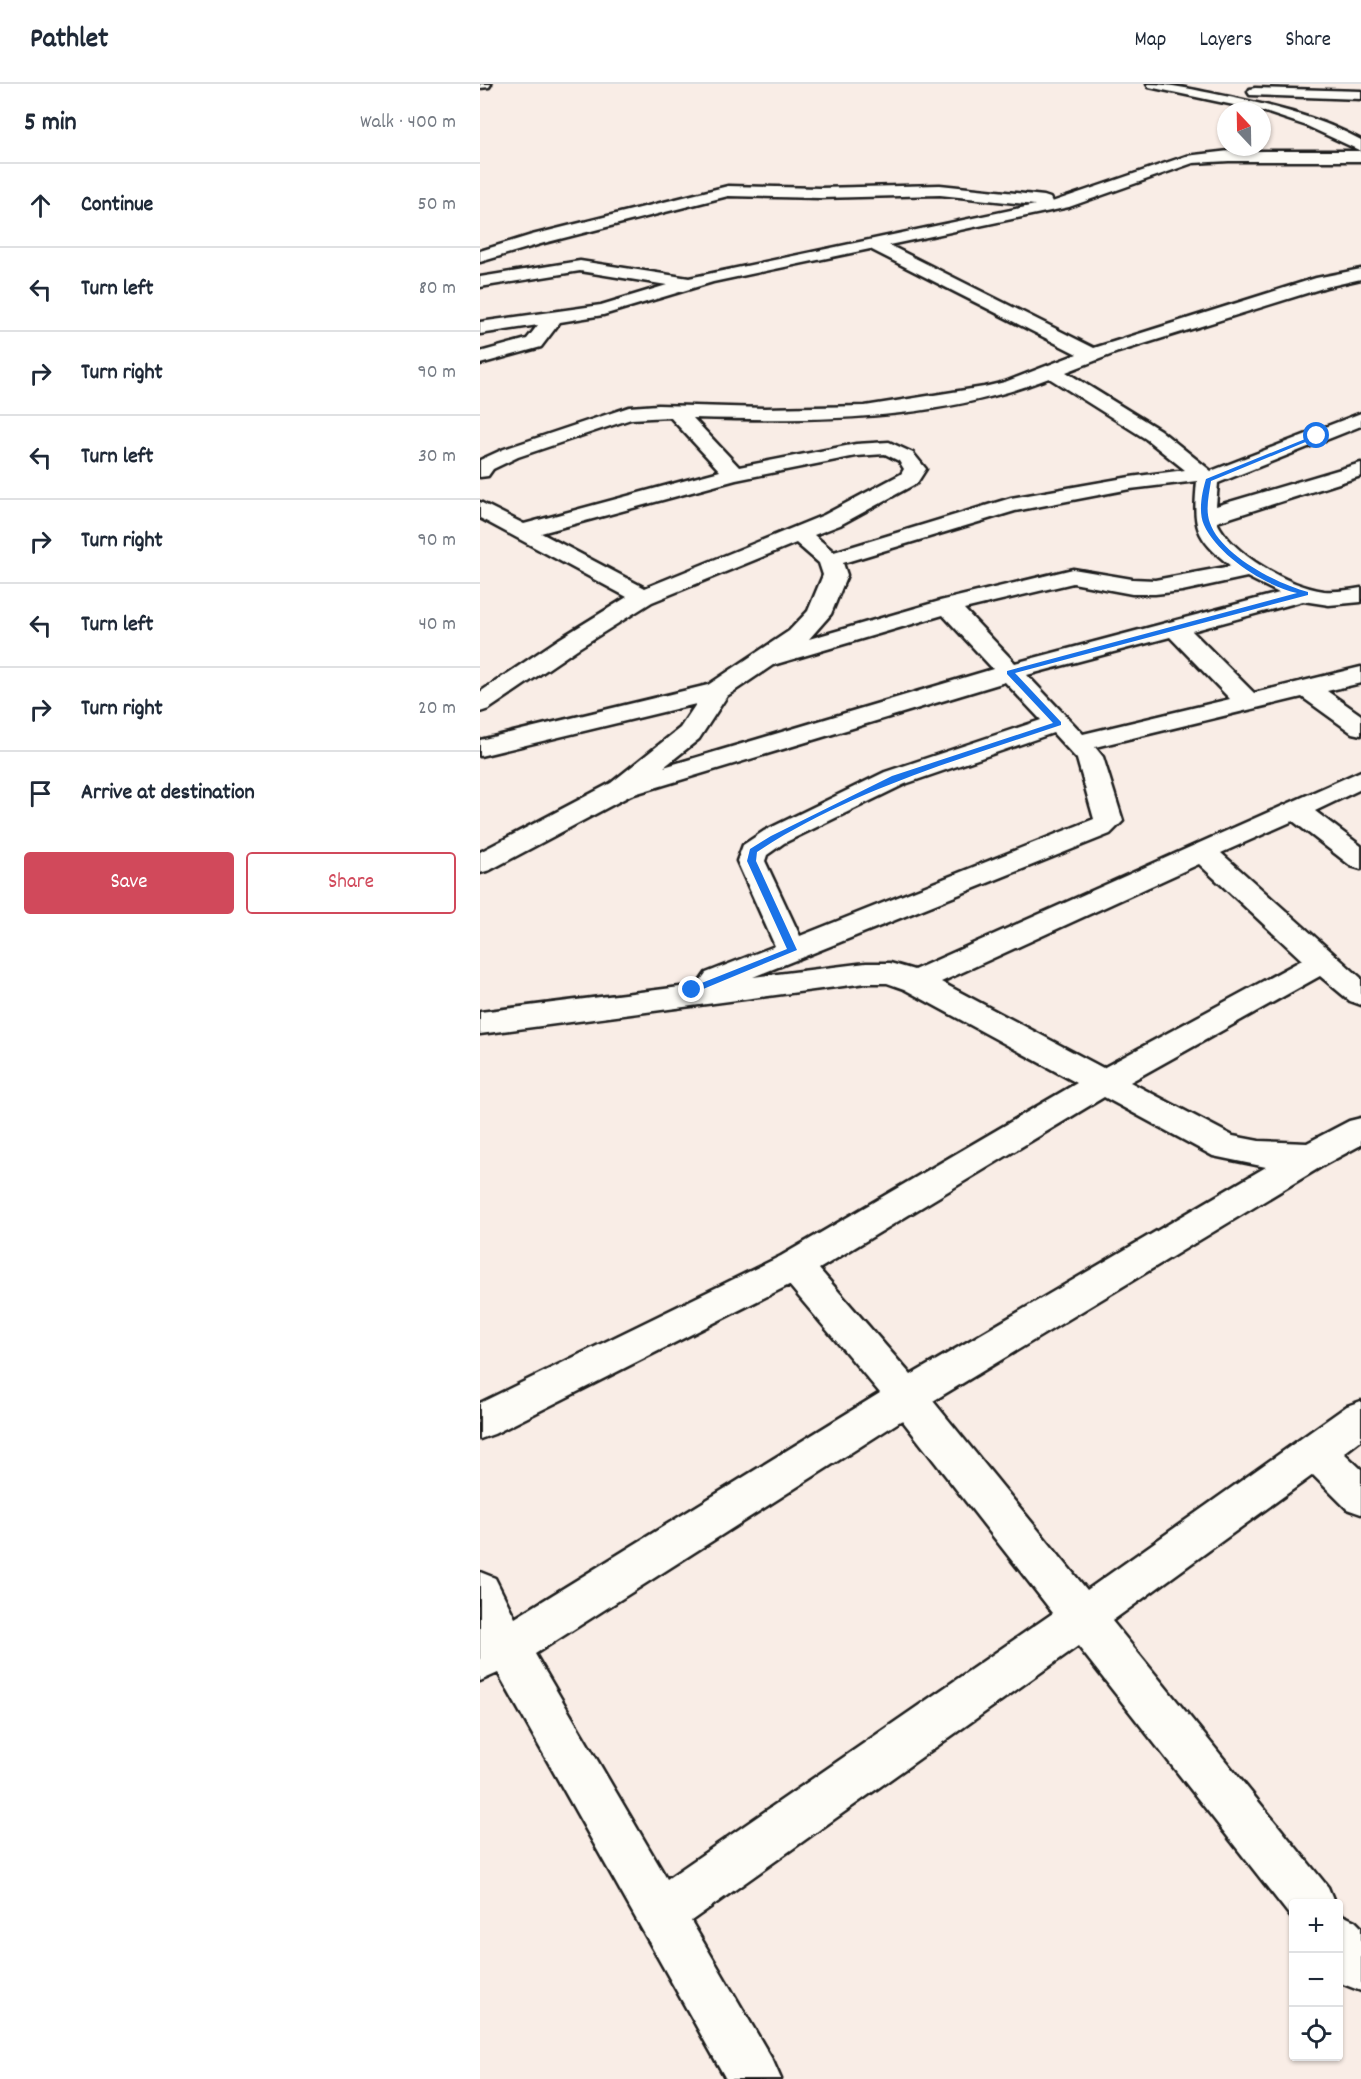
<!DOCTYPE html>
<html lang="en">
<head>
<meta charset="utf-8">
<style>
  body { margin:0; font-family:Dekko,sans-serif; background:#f6f6f7; color:#1f2937 }
  .controls { position:absolute; right:18px; bottom:18px; display:grid; overflow:hidden; border-radius:6px; box-shadow:0 2px 4px #0004 }
  .controls button { width:54px; height:54px; display:grid; place-items:center; padding:0; border:0; border-bottom:2px solid #e0e1e3; background:#fff; color:#1f2937; font:30px sans-serif }
  .compass { position:absolute; left:737px; top:18px; width:54px; height:54px; border-radius:50%; background:#fff; box-shadow:0 2px 4px #0004; rotate:338deg }
  .stop { position:absolute; width:18px; height:18px; margin:-14px; border:4px solid #1a73e8; border-radius:50%; background:#fff }
  .stop.end { background:#1a73e8; border-color:#fff; box-shadow:0 2px 6px #0008 }
  .list { margin:0; padding:0; list-style:none }
  h2 { display:flex; justify-content:space-between; align-items:center; height:78px; margin:0; padding:0 24px; font-size:26px }
  h2 small { font-size:20px; font-weight:400; color:#747a83 }
  .list li { display:grid; grid-template-columns:39px 1fr auto; gap:18px; align-items:center; box-sizing:border-box; height:84px; padding:0 24px; border-top:2px solid #e0e1e3 }
  .list b { display:block; font-size:22px; white-space:nowrap }
  .list em { font-size:20px; font-style:normal; color:#747a83 }
  .actions { display:flex; gap:12px; padding:18px 24px }
  .actions a { flex:1; padding:14px 0; border:2px solid #d1495b; border-radius:6px; text-align:center; font-size:21px; color:#d1495b }
  .actions .main { background:#d1495b; color:#fff }
  .icon { flex:none; width:33px; height:33px; fill:none; stroke:currentColor; stroke-width:2; stroke-linecap:round; stroke-linejoin:round }
  .map { position:relative; flex:none; width:881px; height:1995px; overflow:hidden }
  header { display:flex; align-items:center; gap:36px; box-sizing:border-box; height:84px; padding:0 30px; background:#fff; border-bottom:2px solid #e0e1e3 }
  header strong { font-size:28px }
  nav { display:flex; gap:33px; margin-inline-start:auto; font-size:21px }
  main { display:flex }
  aside { flex:1; background:#fff }
  .map>svg:first-child { display:block }
  .lines { fill:none; stroke-linecap:round; stroke-linejoin:round }
  .minor-casing { stroke:#1c1c1c; stroke-width:5 }
  .minor { fill:#fdfcf7; fill-rule:evenodd }
  .route { fill:#1a73e8 }
</style>
</head>
<body>
<header>
<strong>Pathlet</strong>
<nav><a>Map</a><a>Layers</a><a>Share</a></nav>
</header>
<main>
<aside>
<h2>5 min<small>Walk · 400 m</small></h2>
<ul class="list">
<li><svg class="icon" aria-label="ahead" viewBox="0 0 24 24"><path d="M12 20V5M6 11l6-6 6 6"/></svg><div><b>Continue</b></div><em>50 m</em></li>
<li><svg class="icon" aria-label="left" viewBox="0 0 24 24"><path d="M17 20v-9H6M10 6l-5 5 5 5"/></svg><div><b>Turn left</b></div><em>80 m</em></li>
<li><svg class="icon" aria-label="right" viewBox="0 0 24 24"><path d="M7 20v-9h11M14 6l5 5-5 5"/></svg><div><b>Turn right</b></div><em>90 m</em></li>
<li><svg class="icon" aria-label="left" viewBox="0 0 24 24"><path d="M17 20v-9H6M10 6l-5 5 5 5"/></svg><div><b>Turn left</b></div><em>30 m</em></li>
<li><svg class="icon" aria-label="right" viewBox="0 0 24 24"><path d="M7 20v-9h11M14 6l5 5-5 5"/></svg><div><b>Turn right</b></div><em>90 m</em></li>
<li><svg class="icon" aria-label="left" viewBox="0 0 24 24"><path d="M17 20v-9H6M10 6l-5 5 5 5"/></svg><div><b>Turn left</b></div><em>40 m</em></li>
<li><svg class="icon" aria-label="right" viewBox="0 0 24 24"><path d="M7 20v-9h11M14 6l5 5-5 5"/></svg><div><b>Turn right</b></div><em>20 m</em></li>
<li><svg class="icon" aria-label="arrive" viewBox="0 0 24 24"><path d="M6 21V4h12l-3 4 3 4H6"/></svg><div><b>Arrive at destination</b></div></li>
</ul>
<div class="actions"><a class="main">Save</a><a>Share</a></div>
</aside>
<div class="map">
<svg width="881" height="1995" viewBox="0 0 881 1995">
  <rect width="100%" height="100%" fill="#f9ede6"/>
  <filter id="ink" filterUnits="userSpaceOnUse"><feTurbulence type="fractalNoise" baseFrequency=".0167" numOctaves="2"/><feDisplacementMap in="SourceGraphic" scale="12" xChannelSelector="R" yChannelSelector="G"/><feConvolveMatrix kernelMatrix="1 2 1 2 8 2 1 2 1" color-interpolation-filters="sRGB"/></filter>
  <g filter="url(#ink)">
    <g class="lines">
      <g class="minor-casing">
        <g id="minor">
          <polygon points="0,0 11,0 9,3 0,4"/>
          <path d="M667 0C692 0 715 6 740 11 789 21 837 32 881 56V67L827 42 782 27 669 3Z"/>
          <polygon points="775,4 881,7 881,15 770,11 768,8 770,5"/>
          <path d="M749 67H881V77H749L713 79 589 123 409 161 614 264 836 194 881 185V195L846 203 638 268 586 288 680 346 731 387 881 329V342L738 399 736 422 881 379V392L737 438C753 471 808 502 844 507 856 508 869 506 881 504V518L849 521 823 517 712 547 774 609 881 583V599L847 607 881 631V651L872 649 822 613 615 663 623 673 643 737 630 750 273 893 386 879H410L434 886 881 687V705L835 727 881 762V785L871 782 813 737 741 769 881 894V921L870 917 840 892 650 998 753 1052 779 1057 827 1059 869 1037 881 1034V1061L844 1081 453 1317 607 1506 867 1322 881 1317V1356L864 1369 881 1385V1430L867 1425 833 1391 632 1537 848 1803 855 1820H814V1837L598 1562 211 1837 293 1977 301 1995H246L18 1589 0 1597V1488L15 1494 35 1534 400 1309 309 1201 14 1350 0 1355V1319L301 1172 597 999 424 905 407 899H386L0 950V928L224 900 221 896 226 889 295 862 257 777 263 761 284 747 405 688 561 636 525 598 151 711 10 786 0 789V768L131 699 200 644 216 620 0 672V656L228 601 309 547 328 527 343 491 339 479 316 459 172 518 97 565 9 625 0 628V608L79 555 147 513 0 434V418L44 440 240 387 190 333 151 335 38 373 13 385 8 392 0 393V376L24 365 149 323 178 321 285 324 385 322 504 303 525 298 597 270 390 165 233 198 123 231 80 238 61 263 0 280V268L47 255 58 241 0 250V238L121 221 187 201 100 187 0 203V193L100 177 209 194 555 121 460 111 340 114 248 112 64 159 0 178V167L52 151 248 102 340 104 460 101 564 112 570 114 572 118 706 72ZM569 294 666 355 705 386 650 393 531 414 354 468 334 451 360 441 437 399 446 385 433 369 409 358 376 360 259 383 213 334C332 337 456 338 569 294ZM405 370 419 377 424 385 421 390 344 431 165 504 61 449 256 396 376 372ZM717 397C713 442 714 453 751 482L675 496 652 495 593 485 460 517 329 555 351 530 367 491 363 479 535 427 650 405ZM767 493 799 509 535 579 484 525 593 499 652 510H675L702 507ZM463 531 513 585 184 683 219 655 247 612 293 581ZM690 553 750 615 603 650 547 591ZM573 649 597 675 614 735 320 852 285 777 287 771 304 759 425 700ZM719 780 822 876 623 984 461 898ZM624 1013 733 1072 786 1083 431 1291 339 1185ZM422 1336 573 1529 187 1795 55 1570Z"/>
          <polygon points="858,1829 875,1837 881,1843 881,1907 863,1900 858,1894"/>
        </g>
      </g>
      <use href="#minor" class="minor"/>
    </g>
  </g>
  <path class="route" d="M835 351 840 352 731 397C729 411 725 426 730 439 741 471 797 500 828 508V511L535 589 581 638V641C477 676 369 707 277 768L276 777 317 866 216 908H209V904L307 865 267 777 270 765 291 752 412 692 573 639 527 590V587L817 509C786 502 738 472 724 441 718 428 722 408 726 395Z"/>
</svg>
<div class="controls">
<button>+</button>
<button>−</button>
<button><svg class="icon" aria-label="locate" viewBox="0 0 24 24"><circle cx="12" cy="12" r="6"/><path d="M12 2v4M12 18v4M2 12h4M18 12h4"/></svg></button>
</div>
<svg class="compass" viewBox="-18 -18 36 36"><path d="M0-13l5 13h-10z" fill="#e53935"/><path d="M0 13l5-13h-10z" fill="#747a83"/></svg>
<div class="stop" style="left:837px;top:352px"></div>
<div class="stop end" style="left:212px;top:906px"></div>
</div>
</main>
</body>
</html>
